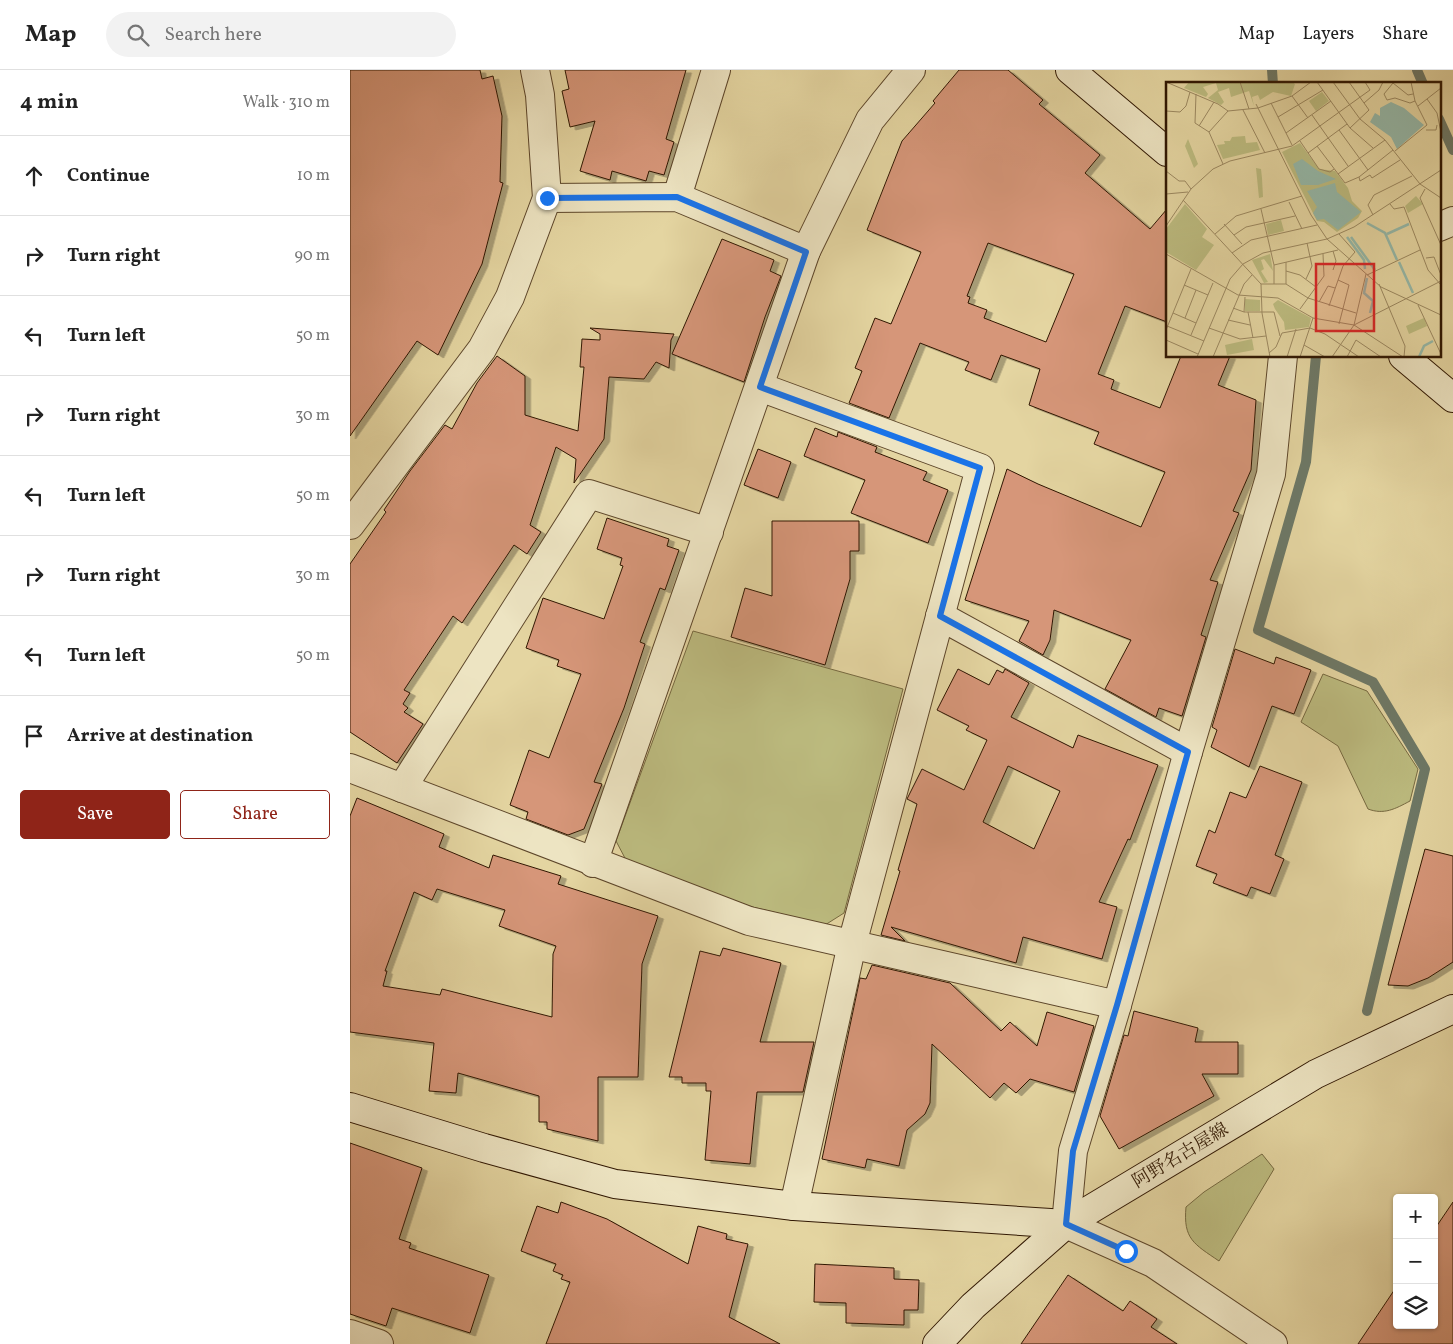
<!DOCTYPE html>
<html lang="en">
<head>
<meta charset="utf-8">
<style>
  body { margin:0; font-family:Vollkorn,"Noto Serif JP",serif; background:#f2f2f2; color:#222 }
  .controls { position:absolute; right:15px; bottom:15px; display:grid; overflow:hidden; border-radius:5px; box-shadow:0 1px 4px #0004 }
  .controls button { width:45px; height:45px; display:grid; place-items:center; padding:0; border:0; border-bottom:1px solid #e0e0e0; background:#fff; color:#222; font:25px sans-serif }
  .stop { position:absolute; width:15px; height:15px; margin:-11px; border:4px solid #1a73e8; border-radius:50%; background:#fff }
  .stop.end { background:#1a73e8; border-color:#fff; box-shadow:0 1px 5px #0008 }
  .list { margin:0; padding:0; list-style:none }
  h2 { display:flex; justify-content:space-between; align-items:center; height:65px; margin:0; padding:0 20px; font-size:21px }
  h2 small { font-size:16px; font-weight:400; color:#767676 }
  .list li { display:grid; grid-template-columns:32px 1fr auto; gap:15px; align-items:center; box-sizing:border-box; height:80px; padding:0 20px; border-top:1px solid #e0e0e0 }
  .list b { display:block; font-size:19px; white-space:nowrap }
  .list em { font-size:16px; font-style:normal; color:#767676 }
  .actions { display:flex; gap:10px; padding:15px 20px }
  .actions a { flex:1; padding:11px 0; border:1px solid #8f2418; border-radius:5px; text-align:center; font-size:18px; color:#8f2418 }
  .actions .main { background:#8f2418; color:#fff }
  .icon { flex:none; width:28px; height:28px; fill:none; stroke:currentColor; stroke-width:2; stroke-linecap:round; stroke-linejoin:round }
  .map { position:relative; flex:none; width:1103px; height:1274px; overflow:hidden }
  header { display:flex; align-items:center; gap:30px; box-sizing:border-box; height:70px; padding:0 25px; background:#fff; border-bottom:1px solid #e0e0e0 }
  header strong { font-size:24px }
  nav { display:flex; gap:28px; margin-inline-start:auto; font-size:18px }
  .search { width:350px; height:45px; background:#f2f2f2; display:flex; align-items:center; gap:12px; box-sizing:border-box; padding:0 18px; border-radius:28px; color:#767676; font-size:19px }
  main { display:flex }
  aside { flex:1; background:#fff }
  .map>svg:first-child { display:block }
  .green { fill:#bcbb7f; stroke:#766940 }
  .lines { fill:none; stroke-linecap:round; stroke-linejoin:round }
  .stream { stroke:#6d7866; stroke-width:10 }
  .building { fill:#d69679; stroke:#301702; fill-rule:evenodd; filter:url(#shadow) }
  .street-casing { stroke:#5d462a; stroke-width:30 }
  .secondary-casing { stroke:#301702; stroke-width:30 }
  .street { stroke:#ede4c2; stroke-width:28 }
  .secondary { stroke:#ede4c2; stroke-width:28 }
  .route { stroke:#1a73e8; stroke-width:6 }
  .labels { text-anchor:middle; stroke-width:4.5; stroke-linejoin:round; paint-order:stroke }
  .street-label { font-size:18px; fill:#301702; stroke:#ede4c2 }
  .inset-river { fill:none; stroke:#95b8a8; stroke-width:2.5 }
  .inset-road { fill:none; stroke:#9c8961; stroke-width:1 }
  .view { fill:#d62828; fill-opacity:0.15; stroke:#d62828; stroke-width:2.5 }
  .inset-edge { fill:none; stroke:#301702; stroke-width:2.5 }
</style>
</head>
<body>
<header>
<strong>Map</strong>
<div class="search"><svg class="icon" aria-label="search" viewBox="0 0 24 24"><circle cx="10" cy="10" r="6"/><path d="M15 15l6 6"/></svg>Search here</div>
<nav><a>Map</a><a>Layers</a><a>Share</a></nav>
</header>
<main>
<aside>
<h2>4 min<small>Walk · 310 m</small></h2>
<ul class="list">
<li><svg class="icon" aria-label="ahead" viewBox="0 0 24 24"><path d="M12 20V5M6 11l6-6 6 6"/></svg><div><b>Continue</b></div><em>10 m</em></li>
<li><svg class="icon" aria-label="right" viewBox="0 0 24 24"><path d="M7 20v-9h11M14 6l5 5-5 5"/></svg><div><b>Turn right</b></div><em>90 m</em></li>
<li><svg class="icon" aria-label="left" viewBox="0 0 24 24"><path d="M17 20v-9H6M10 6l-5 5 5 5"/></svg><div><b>Turn left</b></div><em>50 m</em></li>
<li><svg class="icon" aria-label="right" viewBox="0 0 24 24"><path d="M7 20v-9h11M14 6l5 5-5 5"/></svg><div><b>Turn right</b></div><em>30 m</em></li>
<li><svg class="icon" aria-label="left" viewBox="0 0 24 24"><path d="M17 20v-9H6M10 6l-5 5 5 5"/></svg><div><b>Turn left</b></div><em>50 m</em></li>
<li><svg class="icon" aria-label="right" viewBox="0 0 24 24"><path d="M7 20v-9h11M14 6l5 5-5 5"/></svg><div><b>Turn right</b></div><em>30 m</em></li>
<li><svg class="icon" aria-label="left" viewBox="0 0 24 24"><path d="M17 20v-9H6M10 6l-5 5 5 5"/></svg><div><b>Turn left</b></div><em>50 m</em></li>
<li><svg class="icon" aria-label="arrive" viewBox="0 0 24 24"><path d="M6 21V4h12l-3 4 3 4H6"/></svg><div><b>Arrive at destination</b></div></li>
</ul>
<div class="actions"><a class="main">Save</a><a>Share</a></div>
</aside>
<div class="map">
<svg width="1103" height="1274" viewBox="0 0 1103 1274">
  <defs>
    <filter id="shadow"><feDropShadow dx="5.5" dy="3" stdDeviation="0" flood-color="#0004"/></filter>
  </defs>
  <rect width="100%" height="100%" fill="#e4d5a1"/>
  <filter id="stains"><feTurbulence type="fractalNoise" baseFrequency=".004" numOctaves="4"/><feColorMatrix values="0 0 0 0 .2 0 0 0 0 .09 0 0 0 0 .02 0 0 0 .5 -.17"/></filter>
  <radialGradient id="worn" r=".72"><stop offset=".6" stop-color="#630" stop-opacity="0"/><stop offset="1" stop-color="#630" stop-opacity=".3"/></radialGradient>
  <g class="green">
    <polygon points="343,561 553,619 494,843 475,855 399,836 276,790 266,771"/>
    <path d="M973 604 1017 621 1068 699 1060 731C1045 739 1034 745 1018 739L988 676 951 652Z"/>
    <path d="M912 1084 924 1099 869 1191C844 1174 833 1169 836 1137L854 1122Z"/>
  </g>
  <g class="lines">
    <g class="stream">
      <polyline points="922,0 923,14"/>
      <polyline points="1067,0 1073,14"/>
      <polyline points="1089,49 1103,80"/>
      <polyline points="966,286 956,392 908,560 1023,612 1075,699 1017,941"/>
    </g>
  </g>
  <g class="building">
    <polygon points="0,0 130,0 132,9 143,6 152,46 150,112 153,113 132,194 88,285 67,271 0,366"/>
    <polygon points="215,0 336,0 316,69 324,72 314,105 299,101 296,111 262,101 260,110 230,101 245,51 220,57 212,21 219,19"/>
    <path d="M609 0H658L693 30 689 34 750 85 735 103 800 159 817 139V252L775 236 748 304 764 310 761 319 810 338 831 286H880L868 315 906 330 901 400 883 441 889 443 860 510 868 512 851 565 856 567 832 646 809 638 806 647 755 619 781 570 704 540 700 570 693 585 669 571 679 551 615 530 657 399 688 414 791 457 815 402 744 374 749 362 679 335 690 299 651 285 641 310 615 300 619 292 570 273 539 348 499 333 512 301 505 298 525 248 541 254 571 182 517 160 552 71 585 33 583 31ZM638 173 724 204 696 272 634 248 637 240 618 233 620 227 617 226Z"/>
    <polygon points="372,169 424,190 420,201 431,206 415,247 394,312 322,284"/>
    <polygon points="240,258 324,264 321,270 319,298 306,292 294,309 259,307 254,369 224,413 226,389 206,377 180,455 191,462 177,484 164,475 112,553 103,546 54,620 60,623 53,634 58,638 54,642 73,654 47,693 0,662 0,494 36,442 34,440 60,401 95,355 102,359 127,313 147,286 175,306 175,345 228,361 234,297 230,297 232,269 250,270 250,264"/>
    <polygon points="465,358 487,367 488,362 527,377 525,382 577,402 573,410 598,420 578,473 501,443 515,410 454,386"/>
    <polygon points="408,379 441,392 428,428 394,415"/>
    <polygon points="257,448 319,469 317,476 329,480 315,520 310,518 290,572 295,574 274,638 244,712 252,714 234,759 218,765 176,749 178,742 160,735 179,680 199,688 231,604 207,596 209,590 176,578 193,528 254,549 273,496 270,495 272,488 247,479"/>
    <polygon points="422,451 509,451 509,481 500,481 500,509 475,595 381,567 395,518 422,526"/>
    <polygon points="885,579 924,594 926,587 961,600 944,644 922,636 899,697 861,677 867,660 862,657"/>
    <path d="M608 599 639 615 647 600 653 603 655 599 679 613 661 647 723 678 728 665 808 695 780 770 778 769 749 832 767 837 752 889 673 867 666 893 541 857 555 871 531 865 550 801 548 800 567 734 557 729 572 699 614 720 637 670 616 660 619 656 587 640ZM658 696 710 721 684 779 633 752Z"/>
    <polygon points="910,696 952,712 925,785 934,789 920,824 901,817 897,826 863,813 867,804 846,796 859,760 865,763 880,722 896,728"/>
    <path d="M7 728 94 764 89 777 139 798 143 785 211 806 208 814 308 846 292 894 288 1007H248V1071L197 1059V1052H189V1026L108 1003 106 1023 79 1021 84 973 0 962V746ZM87 819 155 840 149 856 206 876 203 884 202 947 92 919 90 925 33 916 37 901H35L64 822 82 830Z"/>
    <polygon points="1075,779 1103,786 1103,892 1078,908 1058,916 1038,915"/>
    <polygon points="373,878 431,893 410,972 464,972 453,1022 407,1022 400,1094 355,1090 361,1021 356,1021 356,1013 332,1013 332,1007 319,1007 350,881 370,886"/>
    <polygon points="522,895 600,913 651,961 660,952 687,976 697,942 744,956 724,1022 680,1009 666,1023 654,1013 640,1028 582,974 580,1033 575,1044 557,1060 549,1096 517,1089 515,1098 472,1089 510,908 516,909"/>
    <polygon points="784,941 848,958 845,972 888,972 888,1004 852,1004 864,1026 769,1079 750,1046 774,965 778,966"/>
    <polygon points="0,1073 72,1098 49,1169 61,1173 59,1178 139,1205 120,1263 42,1238 36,1256 0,1244"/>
    <polygon points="211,1132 257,1149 338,1194 348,1156 377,1164 376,1169 398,1174 379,1247 430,1274 196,1274 220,1212 211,1209 213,1205 203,1201 206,1194 171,1181 187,1136 208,1143"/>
    <polygon points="1103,1132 1103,1274 1008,1274 1047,1216 1047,1255 1084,1255 1084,1160"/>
    <polygon points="465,1194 544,1198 544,1209 569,1210 568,1240 554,1240 554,1255 496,1253 496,1233 464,1232"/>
    <polygon points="718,1205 773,1241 780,1231 807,1249 801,1257 827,1274 671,1274"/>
  </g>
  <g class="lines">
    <g class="street-casing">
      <g id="street">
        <polyline points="327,127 366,0"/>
        <polyline points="197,128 327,127 456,181"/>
        <polyline points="1089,157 1103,151"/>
        <polyline points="410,317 630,398 502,874 444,1136"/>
        <polyline points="0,455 132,279 160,227 197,128 190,25 185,0"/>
        <polyline points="590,546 838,682"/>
        <polyline points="0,698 399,851 767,935"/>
        <polyline points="52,718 239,424 359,462"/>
        <polyline points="243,793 456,181 520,50 561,0"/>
        <polyline points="0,1264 29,1274"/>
        <polyline points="923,1274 803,1193 716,1154 723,1081 767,935 838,682 921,404 933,286"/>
      </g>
    </g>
    <g class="secondary-casing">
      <g id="secondary">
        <polyline points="720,0 817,82"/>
        <polyline points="1053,286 1103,328"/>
        <polyline points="0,1037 134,1078 265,1114 444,1136 716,1154"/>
        <polyline points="587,1274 623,1236 716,1154 966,1004 1103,939"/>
      </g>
    </g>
    <use href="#street" class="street"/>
    <use href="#secondary" class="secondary"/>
  </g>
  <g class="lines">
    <polyline class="route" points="197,128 327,127 456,182 410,317 630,398 590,546 838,682 767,935 723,1081 716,1154 776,1181"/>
  </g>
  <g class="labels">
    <g class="street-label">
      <text transform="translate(830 1085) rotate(-31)" y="6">阿野名古屋線</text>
    </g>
  </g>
  <g transform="translate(816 12)">
    <rect width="275" height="275" fill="#e4d5a1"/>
    <path d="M23 0H126L129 2 125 14 107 10 94 18 92 13 86 15 88 24 83 9 65 15 63 6 52 10 58 20 55 23 42 16 52 8 50 1 37 5 42 12 40 15 18 6ZM156 10 163 19 150 29 143 19ZM79 54 80 61 91 60 94 68 57 77 51 63 59 62 58 59H64L66 55ZM22 57 32 82 28 86 19 64ZM134 61 153 87 169 89 182 106 186 119 196 129 192 136 171 150 158 140 151 139 116 70ZM90 86 95 87 96 96 97 115 93 116ZM250 114 257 122 242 131 239 124ZM19 122 41 147 36 155 48 163 30 188 0 170V147ZM115 138 118 149 102 153 100 142ZM104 172 107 189 98 177 95 178 98 187 95 189 102 200 98 201 86 178ZM79 217 94 218V229H79ZM112 218 145 236 143 245 119 248 118 240 109 227 107 222ZM258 236 261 244 243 252 240 244ZM86 257 88 268 61 273 59 263Z" fill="#bcbb7f"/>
    <path d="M225 20 238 26 258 43 231 67 225 55 204 40 209 31 214 34V26ZM136 77 152 89 170 97 152 103H135L127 82ZM169 101 171 110 195 130 172 148 158 137 151 138 147 131 151 125 141 109Z" fill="#95b8a8"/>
    <path class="inset-river" d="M201 141 219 151 231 178M221 152 243 142M181 155 198 178 199 187M185 155 209 188M233 180 247 211M201 196 198 211 207 219 204 231M253 275 258 264 267 259"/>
    <path class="inset-road" d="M0 0 52 22 62 29M74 0 83 27M151 0 184 46 207 66M167 0 194 37 219 58 254 102 275 116M183 0 203 28 184 46M30 12 29 41 43 50 57 82M247 12 242 13 227 1 218 12 221 18 229 16 244 21 249 19M126 14 142 36M261 17 271 31 275 50M105 21 126 63M198 21 213 8 217 0M90 22 145 133 161 157 215 205 275 233M252 24 275 6M77 28 99 71M0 29 14 30 20 24 24 10M146 33 182 84M112 35 157 8M33 44 48 20M173 48 202 88M260 48H270L271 43M43 50 62 29 92 26 126 14 145 0M120 51 165 19M134 59 153 87 164 90 168 87M151 64 179 101 193 95 227 68M229 69 261 43 249 19 245 0M142 71 181 42M0 89 13 99H19L25 107M172 92 219 58M193 95 194 99 204 93 206 96 234 78M259 107 254 116 275 163M0 112 22 110M17 118 95 202 96 231 104 275M123 120 136 147M224 122 228 127 238 125 262 188 275 203M95 127 108 183V202M207 133 202 123 208 113 246 94M58 142 76 162M0 144 25 107 47 87 64 79 126 64 204 8 199 0M49 152 70 134 136 114M68 153 80 145 129 134M66 171 85 158 151 143M0 172 72 213 112 216 147 236 188 243 237 275M260 176 268 175 275 193M108 183 172 168M167 188 170 179 167 169M120 189 134 193 150 205M201 193 254 168M140 197 146 184 141 161M172 198 183 203 173 242M95 202H120L142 216 190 231M120 202V180M213 202 239 264 238 275M18 203 42 213M153 220 162 204 169 206M252 223 275 272M163 224 177 184 189 170 173 152M67 226 78 230H108L114 254M134 227 158 194 157 172M78 230 79 215M82 230 87 256M7 231 30 241M19 236 30 208M62 238 84 243M188 243 200 192M1 244 38 259M43 246 74 257 100 254M0 248 25 187M25 253 47 201M0 258 32 272M138 263 159 275M103 271 110 265 116 251 144 246 159 252 193 275M31 275 64 197 77 182 97 171 161 157 188 145 275 88M47 275 78 202 86 193M121 275 130 247M134 275 147 236M166 275 188 243 275 199M181 275 190 258 215 275"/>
    <path class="view" d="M150 182H208V249H150Z"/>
    <rect width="275" height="275" class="inset-edge"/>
  </g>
  <rect width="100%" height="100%" filter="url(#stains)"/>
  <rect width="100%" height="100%" fill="url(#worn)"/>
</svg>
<div class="controls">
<button>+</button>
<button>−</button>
<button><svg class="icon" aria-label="layers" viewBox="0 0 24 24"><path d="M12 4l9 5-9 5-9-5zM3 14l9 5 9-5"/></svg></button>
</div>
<div class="stop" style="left:776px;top:1181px"></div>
<div class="stop end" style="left:197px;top:128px"></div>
</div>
</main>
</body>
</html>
